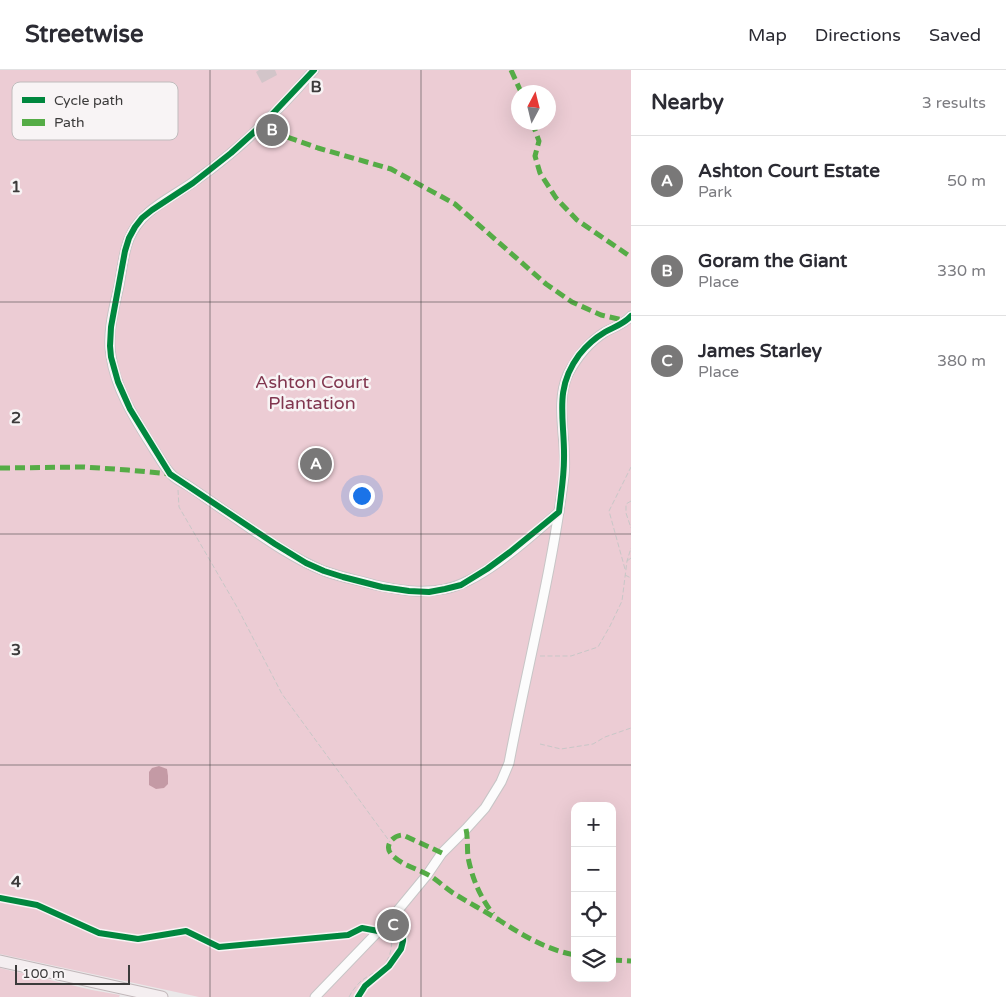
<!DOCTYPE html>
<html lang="en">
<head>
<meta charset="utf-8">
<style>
  body { margin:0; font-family:"Varela Round",sans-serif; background:#f2f2f3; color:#2b2b33 }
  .controls { position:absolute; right:15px; bottom:15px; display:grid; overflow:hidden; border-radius:10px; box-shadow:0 5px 20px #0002 }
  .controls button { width:45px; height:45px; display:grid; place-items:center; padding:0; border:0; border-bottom:1px solid #e1e1e2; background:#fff; color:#2b2b33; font:25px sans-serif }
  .compass { position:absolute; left:511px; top:15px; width:45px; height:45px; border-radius:50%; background:#fff; box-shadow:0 5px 20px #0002; rotate:7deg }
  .scale { position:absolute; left:15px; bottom:12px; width:115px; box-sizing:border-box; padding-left:5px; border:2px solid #3c3b3b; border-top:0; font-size:14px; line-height:18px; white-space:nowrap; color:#3c3b3b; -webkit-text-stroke:4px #f8f4f5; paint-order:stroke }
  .you { position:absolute; left:361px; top:425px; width:18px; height:18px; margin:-12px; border:4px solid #fff; border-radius:50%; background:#1a73e8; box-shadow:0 0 0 8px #1a73e833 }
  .badge { display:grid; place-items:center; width:32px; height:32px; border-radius:50%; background:#797878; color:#fff; font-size:16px; font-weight:700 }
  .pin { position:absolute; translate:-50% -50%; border:2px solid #fff; box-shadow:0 1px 5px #0006 }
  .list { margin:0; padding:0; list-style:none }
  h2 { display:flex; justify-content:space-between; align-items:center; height:65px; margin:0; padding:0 20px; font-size:21px }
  h2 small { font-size:16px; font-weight:400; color:#7c7c81 }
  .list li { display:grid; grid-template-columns:32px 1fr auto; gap:15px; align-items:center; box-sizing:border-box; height:90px; padding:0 20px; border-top:1px solid #e1e1e2 }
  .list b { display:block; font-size:19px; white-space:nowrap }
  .list p { margin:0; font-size:16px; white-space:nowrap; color:#7c7c81 }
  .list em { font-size:16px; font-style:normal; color:#7c7c81 }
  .icon { flex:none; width:28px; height:28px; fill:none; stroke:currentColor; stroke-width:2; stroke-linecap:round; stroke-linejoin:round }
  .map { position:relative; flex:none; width:631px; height:927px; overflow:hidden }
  header { display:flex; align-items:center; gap:30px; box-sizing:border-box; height:70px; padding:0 25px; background:#fff; border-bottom:1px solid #e1e1e2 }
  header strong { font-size:24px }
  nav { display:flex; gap:28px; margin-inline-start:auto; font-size:18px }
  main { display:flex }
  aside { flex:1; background:#fff }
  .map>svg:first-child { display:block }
  .green { fill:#ecccd4; fill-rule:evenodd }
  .water { fill:#c49aa5 }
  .building { fill:#d2c5c9 }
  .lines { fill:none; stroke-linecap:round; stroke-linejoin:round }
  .minor-casing { stroke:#c7c5c6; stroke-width:11 }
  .major-casing { stroke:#c2b7ba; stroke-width:13 }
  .path { stroke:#c8c7c7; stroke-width:1; stroke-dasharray:5 2.5; stroke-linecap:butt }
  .minor { stroke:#fcfcfc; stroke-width:9 }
  .major { stroke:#f4eef0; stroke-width:11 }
  .quiet { stroke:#55ac46; stroke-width:5; stroke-dasharray:10 5; stroke-linecap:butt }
  .cycleway-casing { stroke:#f8f4f5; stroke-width:9 }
  .cycleway { stroke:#00873e; stroke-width:6 }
  .grid { fill:none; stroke:#3c3b3b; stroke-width:1; stroke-opacity:0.55 }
  .labels { text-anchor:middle; stroke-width:5; stroke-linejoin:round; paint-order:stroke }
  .park-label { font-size:18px; fill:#81364f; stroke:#f8f4f5 }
  .key { fill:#f8f4f5; stroke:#c0bcbd; stroke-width:1 }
  .key-label { font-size:14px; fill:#3c3b3b }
  .grid-label { font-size:16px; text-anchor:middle; font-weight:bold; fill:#3c3b3b; stroke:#f8f4f5; stroke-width:5; stroke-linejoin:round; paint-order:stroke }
</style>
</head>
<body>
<header>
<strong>Streetwise</strong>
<nav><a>Map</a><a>Directions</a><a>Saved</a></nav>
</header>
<main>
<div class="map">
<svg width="631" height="927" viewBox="0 0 631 927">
  <rect width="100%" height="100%" fill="#eae8e9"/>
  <g class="green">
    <path d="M0 0H631V927H199L0 884ZM518 22H548V52H518ZM575 736H612V908H575Z"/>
    <polygon points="0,898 92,920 120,925 119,927 0,927"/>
  </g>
  <polygon class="water" points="159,696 167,699 168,706 168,714 164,718 156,719 149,715 149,702 152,698"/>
  <polygon class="building" points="259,0 275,0 277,5 262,13 256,2"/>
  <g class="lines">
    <g class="minor-casing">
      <g id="minor">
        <path d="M314 0C288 30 260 59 230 84 218 94 205 104 192 113 169 129 140 141 129 169 123 184 122 200 119 216 114 238 107 263 111 286 116 321 137 352 155 381 160 388 165 398 171 404 175 409 182 412 187 415 199 423 210 431 222 439 255 461 287 486 324 501 340 507 358 510 375 515 398 520 422 524 445 519 482 512 530 467 559 442"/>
        <path d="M315 927 394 845 427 805 442 783 466 759 485 738 501 712 509 693C527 597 552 502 564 406 568 373 554 335 568 304 577 287 589 272 605 262 614 257 624 254 631 246"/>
      </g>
    </g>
    <g class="major-casing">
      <polyline id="major" points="0,891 162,927"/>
    </g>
    <g class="path">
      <polyline points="178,420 179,437 237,537 282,624 390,772"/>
      <polyline points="631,431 626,434 626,443 631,458"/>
      <polyline points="627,491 631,488"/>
      <polyline points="625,499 609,441 631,397"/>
      <polyline points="625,505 631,508"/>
      <polyline points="540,586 571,586 598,577 610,556 622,531 627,491 631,478"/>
      <polyline points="540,674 561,679 593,674 605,667 631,658"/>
      <path d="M349 927C352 921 356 916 361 911 366 907 372 904 378 900 390 892 395 875 389 861"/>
      <path d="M358 927C360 924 362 920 364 917 369 911 377 907 383 902 397 890 410 869 398 851"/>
    </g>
    <use href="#minor" class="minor"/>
    <use href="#major" class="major"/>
    <g class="quiet">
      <polyline points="511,0 521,22"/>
      <polyline points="532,52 539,71 535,86 540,103 556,128 577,150 631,187"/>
      <polyline points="259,57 318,78 391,99 455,134 546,214 572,232 601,245 627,251"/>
      <polyline points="0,398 84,397 128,400 170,404"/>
      <path d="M466 759C468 768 467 778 468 787 472 808 480 827 493 844"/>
      <path d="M442 783 403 765C393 765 383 776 392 785 403 796 419 799 432 807 439 812 446 818 453 823 468 832 484 841 499 850 522 865 547 880 575 885"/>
      <polyline points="612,890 631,891"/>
    </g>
    <g class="cycleway-casing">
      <g id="cycleway">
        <path d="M314 0 263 54 231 83 193 113 152 140 142 148 135 157 129 168 125 181 111 257 110 276 111 287 118 312 130 339 170 404 275 474 306 493 324 501 343 507 382 517 409 521 429 522 445 519 461 515 487 499 510 482 559 442C561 424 564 407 564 389 565 349 553 320 579 285 586 276 595 268 605 262 614 257 624 254 631 246"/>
        <polyline points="0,828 37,835 99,863 138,869 186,861 219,877 348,865 362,858 378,861"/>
        <polyline points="358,927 365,916 389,896 401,879 403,871 403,864 402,857 394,845"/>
      </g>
    </g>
    <use href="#cycleway" class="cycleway"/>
  </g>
  <path class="grid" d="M210 0V927M421 0V927M0 232H631M0 464H631M0 695H631"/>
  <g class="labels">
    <g class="park-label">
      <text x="312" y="318">Ashton Court<tspan x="312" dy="21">Plantation</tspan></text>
    </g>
  </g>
  <rect x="12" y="12" width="166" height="58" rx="8" class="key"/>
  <rect x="22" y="27" width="23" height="6" fill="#00873e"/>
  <rect x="22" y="49" width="23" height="7" fill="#55ac46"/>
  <g class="key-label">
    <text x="54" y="35">Cycle path</text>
    <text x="54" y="57">Path</text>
  </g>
  <g class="grid-label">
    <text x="316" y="22">B</text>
    <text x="16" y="122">1</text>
    <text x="16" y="353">2</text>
    <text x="16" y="585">3</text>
    <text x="16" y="817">4</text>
  </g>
</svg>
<div class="controls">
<button>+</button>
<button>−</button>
<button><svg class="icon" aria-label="locate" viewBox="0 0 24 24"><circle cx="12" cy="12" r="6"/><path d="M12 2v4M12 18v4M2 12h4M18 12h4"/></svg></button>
<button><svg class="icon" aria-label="layers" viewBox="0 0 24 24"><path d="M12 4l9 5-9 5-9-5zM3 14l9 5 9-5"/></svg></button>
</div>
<svg class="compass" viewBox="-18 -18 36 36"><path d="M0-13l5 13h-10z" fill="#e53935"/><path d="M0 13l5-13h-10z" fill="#7c7c81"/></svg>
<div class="scale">100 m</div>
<div class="you"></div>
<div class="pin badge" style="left:316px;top:394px">A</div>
<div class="pin badge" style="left:272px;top:60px">B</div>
<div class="pin badge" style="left:393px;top:855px">C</div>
</div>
<aside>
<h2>Nearby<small>3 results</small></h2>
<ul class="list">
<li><span class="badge">A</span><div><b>Ashton Court Estate</b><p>Park</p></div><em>50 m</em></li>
<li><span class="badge">B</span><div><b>Goram the Giant</b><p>Place</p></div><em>330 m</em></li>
<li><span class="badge">C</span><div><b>James Starley</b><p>Place</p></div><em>380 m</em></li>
</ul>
</aside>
</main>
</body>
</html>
